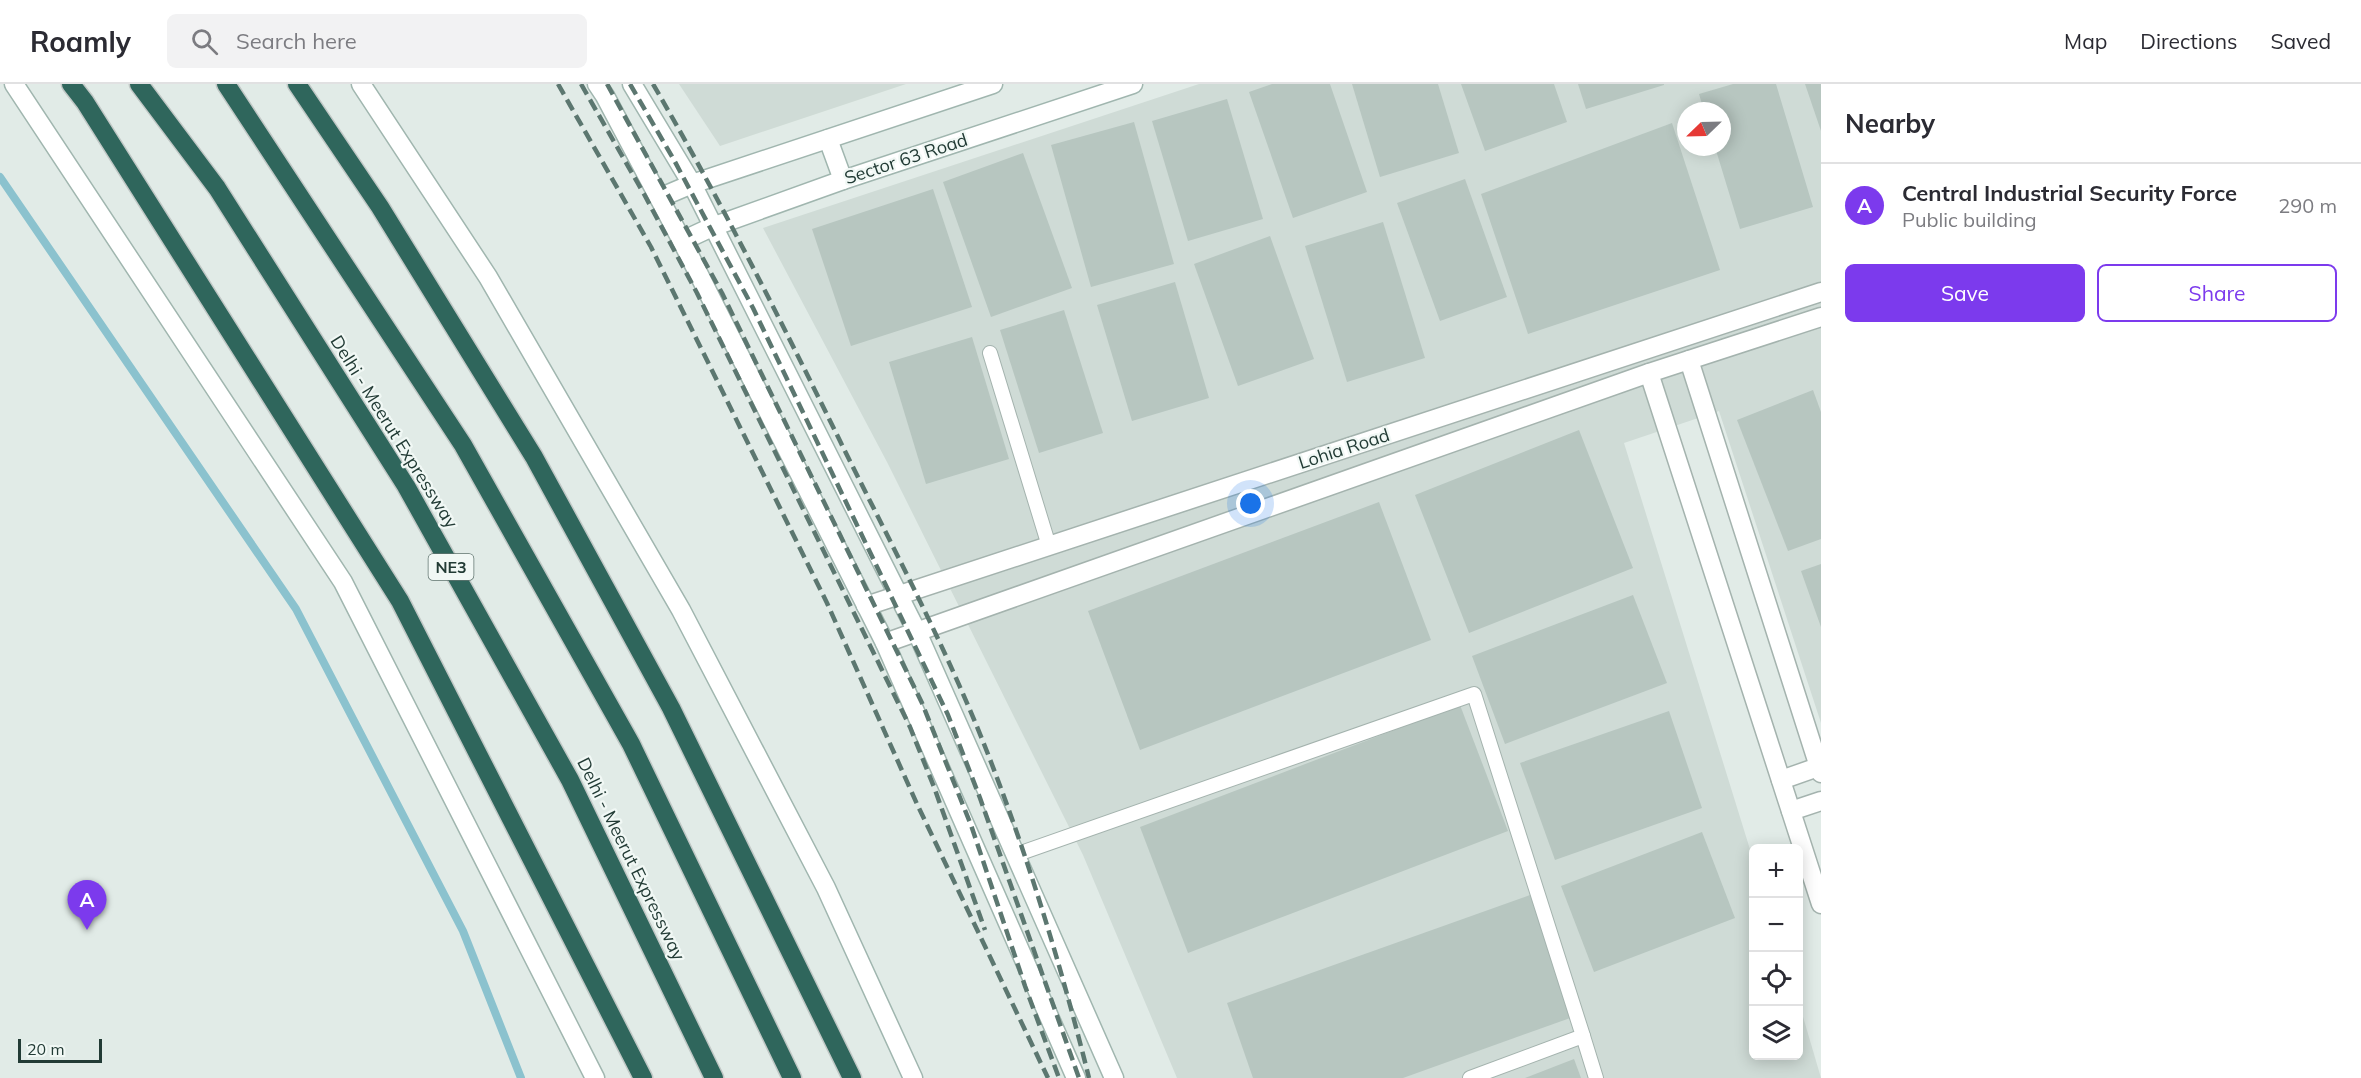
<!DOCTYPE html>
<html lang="en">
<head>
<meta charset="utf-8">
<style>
  body { margin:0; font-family:Mulish,sans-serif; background:#f2f2f3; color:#2b2b33 }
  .controls { position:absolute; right:18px; bottom:18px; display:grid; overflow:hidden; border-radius:9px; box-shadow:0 3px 15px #0003 }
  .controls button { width:54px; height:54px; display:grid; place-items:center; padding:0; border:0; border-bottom:2px solid #e1e1e2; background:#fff; color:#2b2b33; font:30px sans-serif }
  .compass { position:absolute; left:1677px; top:18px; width:54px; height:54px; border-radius:50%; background:#fff; box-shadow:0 3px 15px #0003; rotate:247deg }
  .scale { position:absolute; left:18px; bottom:15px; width:84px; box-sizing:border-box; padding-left:6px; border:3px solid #223b35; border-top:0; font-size:16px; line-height:21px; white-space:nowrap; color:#223b35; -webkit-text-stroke:4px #f1f8f5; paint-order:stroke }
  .you { position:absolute; left:1251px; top:420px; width:21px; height:21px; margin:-15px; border:4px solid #fff; border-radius:50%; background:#1a73e8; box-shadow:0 0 0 9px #1a73e833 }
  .badge { display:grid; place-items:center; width:39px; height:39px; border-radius:50%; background:#7c3aed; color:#fff; font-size:20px; font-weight:700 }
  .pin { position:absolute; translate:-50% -50px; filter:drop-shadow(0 2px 3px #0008) }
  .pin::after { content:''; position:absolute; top:32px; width:21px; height:18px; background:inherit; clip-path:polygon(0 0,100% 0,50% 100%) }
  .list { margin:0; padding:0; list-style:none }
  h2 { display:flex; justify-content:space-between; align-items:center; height:78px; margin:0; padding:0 24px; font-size:26px }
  h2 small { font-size:20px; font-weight:400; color:#7c7c81 }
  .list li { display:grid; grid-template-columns:39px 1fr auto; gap:18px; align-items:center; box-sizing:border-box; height:84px; padding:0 24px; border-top:2px solid #e1e1e2 }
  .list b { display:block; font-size:22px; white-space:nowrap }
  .list p { margin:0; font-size:20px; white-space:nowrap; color:#7c7c81 }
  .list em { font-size:20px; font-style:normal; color:#7c7c81 }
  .actions { display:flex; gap:12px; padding:18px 24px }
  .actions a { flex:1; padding:14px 0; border:2px solid #7c3aed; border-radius:9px; text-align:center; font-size:21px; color:#7c3aed }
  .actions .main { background:#7c3aed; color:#fff }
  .icon { flex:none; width:33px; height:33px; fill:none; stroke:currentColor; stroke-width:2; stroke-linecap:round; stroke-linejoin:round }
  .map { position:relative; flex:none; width:1821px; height:994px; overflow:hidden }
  header { display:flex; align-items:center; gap:36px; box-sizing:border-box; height:84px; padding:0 30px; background:#fff; border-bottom:2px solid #e1e1e2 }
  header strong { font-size:28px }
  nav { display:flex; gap:33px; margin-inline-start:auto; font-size:21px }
  .search { width:420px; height:54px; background:#f2f2f3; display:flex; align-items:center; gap:15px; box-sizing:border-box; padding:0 21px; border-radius:9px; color:#7c7c81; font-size:22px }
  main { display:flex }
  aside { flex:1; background:#fff }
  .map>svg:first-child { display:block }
  .built { fill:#cfdbd6; fill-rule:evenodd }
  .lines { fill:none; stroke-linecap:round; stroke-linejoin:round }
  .stream { stroke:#8bc2ce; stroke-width:8 }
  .building { fill:#b7c6c0 }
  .lane-casing { stroke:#a4b3ae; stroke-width:16 }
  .street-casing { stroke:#a4b3ae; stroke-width:21 }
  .secondary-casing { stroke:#a0b6af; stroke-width:21 }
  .highway-casing { stroke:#c1c8c6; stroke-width:21 }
  .lane { stroke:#fff; stroke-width:14 }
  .street { stroke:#fff; stroke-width:18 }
  .secondary { stroke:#fff; stroke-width:18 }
  .highway { stroke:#2f665c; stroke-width:18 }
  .rail { stroke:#5c7770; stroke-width:4.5; stroke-dasharray:12 6; stroke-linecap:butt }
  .labels { text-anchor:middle; stroke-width:4.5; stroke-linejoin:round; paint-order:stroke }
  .shield { fill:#f1f8f5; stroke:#60746f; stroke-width:1.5 }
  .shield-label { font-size:16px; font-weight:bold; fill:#223b35 }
  .street-label { font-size:18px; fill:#223b35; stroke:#f1f8f5 }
</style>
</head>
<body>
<header>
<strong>Roamly</strong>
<div class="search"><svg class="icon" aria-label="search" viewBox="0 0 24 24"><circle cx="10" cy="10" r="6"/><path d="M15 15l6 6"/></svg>Search here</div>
<nav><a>Map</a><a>Directions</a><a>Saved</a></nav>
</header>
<main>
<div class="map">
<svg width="1821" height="994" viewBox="0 0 1821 994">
  <rect width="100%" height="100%" fill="#e1ebe7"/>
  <g class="built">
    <polygon points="679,0 906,0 720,62"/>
    <path d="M1199 0H1821V639L1719 327 1624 359 1753 775 1754 972H1798L1799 919 1821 994H1177L1083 771 887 378 763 144ZM1686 27H1722V63H1686Z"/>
  </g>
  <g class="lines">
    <polyline class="stream" points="0,93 296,525 463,847 521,994"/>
  </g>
  <g class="building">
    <polygon points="1272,0 1330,0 1367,108 1293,134 1249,8"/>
    <polygon points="1352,0 1438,0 1459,69 1380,93"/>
    <polygon points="1461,0 1554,0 1567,38 1485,67"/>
    <polygon points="1578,0 1664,0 1664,1 1586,25"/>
    <polygon points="1733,0 1776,0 1813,123 1740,145 1715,63 1722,63 1722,27 1704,27 1699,10"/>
    <polygon points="1805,0 1821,0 1821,47"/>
    <polygon points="1227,15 1263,135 1188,157 1152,37"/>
    <polygon points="1134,38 1174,180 1091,203 1051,61"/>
    <polygon points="1672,39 1720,186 1528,250 1481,110"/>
    <polygon points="1023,69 1072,204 991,233 943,98"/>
    <polygon points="1465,95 1507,213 1440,237 1397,119"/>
    <polygon points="933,105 972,223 851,262 812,145"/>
    <polygon points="1383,138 1425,274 1347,298 1305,162"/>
    <polygon points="1270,152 1314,275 1238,302 1194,180"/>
    <polygon points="1175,198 1209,314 1132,337 1097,221"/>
    <polygon points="1064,226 1103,349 1039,369 1000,246"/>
    <polygon points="972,253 1009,375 926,400 889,278"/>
    <polygon points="1813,306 1821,328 1821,455 1788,467 1737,336"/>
    <polygon points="1579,346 1633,484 1469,549 1415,411"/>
    <polygon points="1379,418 1431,556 1140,666 1088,527"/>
    <polygon points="1821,480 1821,543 1801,487"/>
    <polygon points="1633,511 1667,599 1505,660 1472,572"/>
    <polygon points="1460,621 1508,747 1188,869 1140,743"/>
    <polygon points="1669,627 1702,724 1555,776 1520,679"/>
    <polygon points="1702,748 1735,834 1594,888 1561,802"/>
    <polygon points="1530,811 1573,933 1403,994 1253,994 1227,919"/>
    <polygon points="1574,975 1581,994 1525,994"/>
  </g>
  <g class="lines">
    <g class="lane-casing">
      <g id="lane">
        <polyline points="990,269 1049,462"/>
        <polyline points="1015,771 1474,610 1583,952 1470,994"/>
        <polyline points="1583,952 1596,994"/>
      </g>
    </g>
    <g class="street-casing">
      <g id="street">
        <polyline points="1689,276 1821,689"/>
        <polyline points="1649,289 1821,820"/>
        <polyline points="866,522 1821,208"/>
        <polyline points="885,559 1649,289 1821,233"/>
        <polyline points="1781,696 1821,682"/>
        <polyline points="1791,727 1821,717"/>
      </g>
    </g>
    <g class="secondary-casing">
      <g id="secondary">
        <polyline points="14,0 343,498 595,994"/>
        <polyline points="361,0 488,193 681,526 826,804 913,994"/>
        <polyline points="597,0 605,12 682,157 885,559 1076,994"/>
        <polyline points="632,0 692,100 917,548 1114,994"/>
        <polyline points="828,55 843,96"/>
        <polyline points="659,114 692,100 993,0"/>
        <polyline points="682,157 712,143 843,96 1133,0"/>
      </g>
    </g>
    <g class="highway-casing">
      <g id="highway">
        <polyline points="71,0 85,18 400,517 643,994"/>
        <polyline points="139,0 217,104 406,402 570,696 714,994"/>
        <polyline points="226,0 463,361 631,660 792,994"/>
        <polyline points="297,0 380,123 534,373 671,624 852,994"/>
      </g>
    </g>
    <use href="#lane" class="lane"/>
    <use href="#street" class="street"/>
    <use href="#secondary" class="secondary"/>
    <use href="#highway" class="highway"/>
    <g class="rail">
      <polyline points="558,0 651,163 827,519 917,720 1048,994"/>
      <polyline points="581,0 644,110 697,209 910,643 934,703 985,846"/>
      <polyline points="607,0 722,209 922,619 971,741 1025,902 1059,994"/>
      <polyline points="630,0 674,76 753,224 948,631 980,714 1079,994"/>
      <path d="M653 0C721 117 781 237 841 359 890 458 943 557 984 660 1027 769 1061 881 1089 994"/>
    </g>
  </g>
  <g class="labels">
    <rect class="shield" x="428.5" y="470" width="45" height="26" rx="4.5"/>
    <g class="shield-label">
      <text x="451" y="489">NE3</text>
    </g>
    <g class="street-label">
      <text transform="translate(906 75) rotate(-18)" y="6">Sector 63 Road</text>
      <text transform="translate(394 348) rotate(58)" y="6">Delhi - Meerut Expressway</text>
      <text transform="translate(1344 365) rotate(-18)" y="6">Lohia Road</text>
      <text transform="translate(631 775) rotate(64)" y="6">Delhi - Meerut Expressway</text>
    </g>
  </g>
</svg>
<div class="controls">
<button>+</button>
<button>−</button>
<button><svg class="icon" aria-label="locate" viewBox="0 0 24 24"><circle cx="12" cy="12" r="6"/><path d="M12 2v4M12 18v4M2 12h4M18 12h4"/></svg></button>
<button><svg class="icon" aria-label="layers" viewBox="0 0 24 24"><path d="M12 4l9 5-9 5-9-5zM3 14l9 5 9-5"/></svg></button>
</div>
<svg class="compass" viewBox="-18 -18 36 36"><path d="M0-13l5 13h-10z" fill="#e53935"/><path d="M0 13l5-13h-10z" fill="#7c7c81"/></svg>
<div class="scale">20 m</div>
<div class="you"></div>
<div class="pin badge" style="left:87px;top:846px">A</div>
</div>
<aside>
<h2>Nearby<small></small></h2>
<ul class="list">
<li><span class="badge">A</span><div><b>Central Industrial Security Force</b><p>Public building</p></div><em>290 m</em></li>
</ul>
<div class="actions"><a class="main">Save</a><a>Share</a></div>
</aside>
</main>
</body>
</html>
